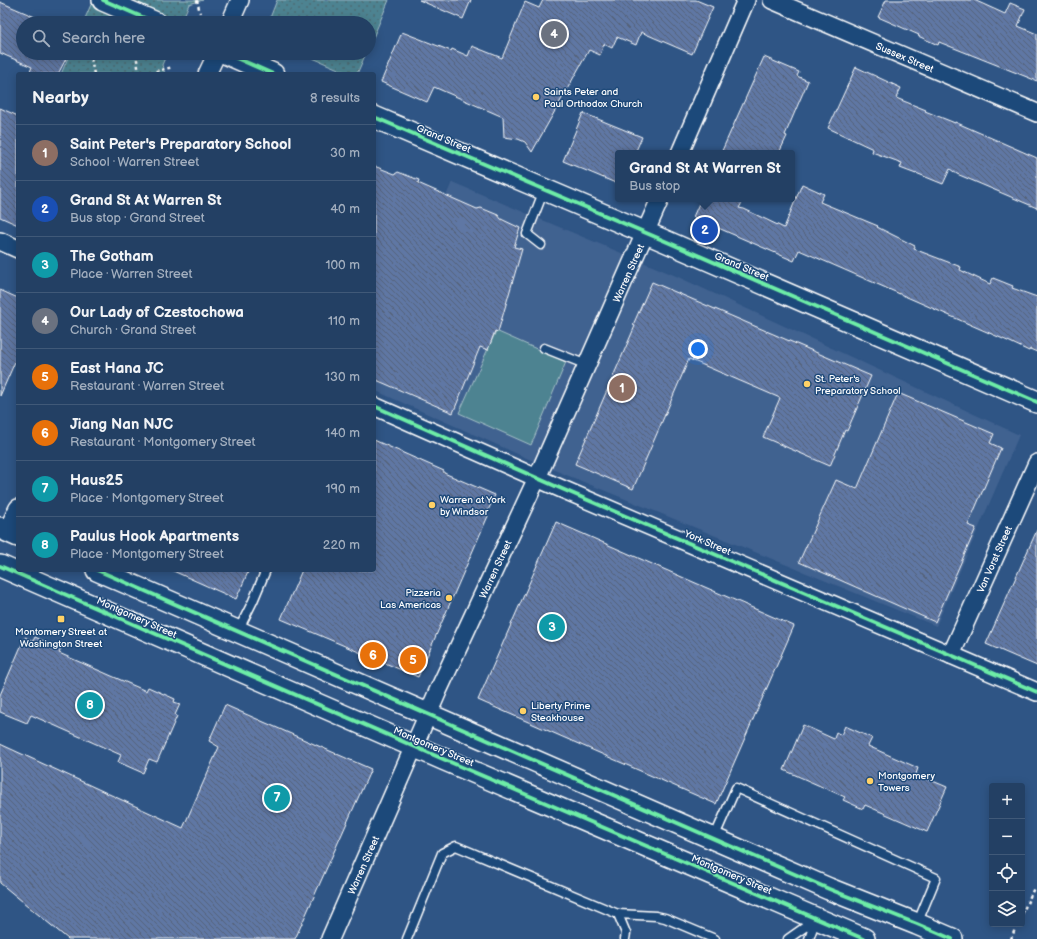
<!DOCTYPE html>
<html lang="en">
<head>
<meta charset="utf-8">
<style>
  body { margin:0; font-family:"Balsamiq Sans",sans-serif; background:#2f4b6d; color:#f1f3f6 }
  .controls { position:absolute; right:12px; bottom:12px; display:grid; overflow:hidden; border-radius:4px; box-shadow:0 2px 10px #0003 }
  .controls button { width:36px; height:36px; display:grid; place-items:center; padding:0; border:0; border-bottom:1px solid #405978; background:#234064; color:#f1f3f6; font:20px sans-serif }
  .you { position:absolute; left:698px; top:349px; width:14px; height:14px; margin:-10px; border:3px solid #fff; border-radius:50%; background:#1a73e8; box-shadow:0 0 0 6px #1a73e833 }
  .badge { display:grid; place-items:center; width:26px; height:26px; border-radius:50%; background:#e797bd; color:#fff; font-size:13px; font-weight:700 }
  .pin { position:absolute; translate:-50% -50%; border:2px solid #fff; box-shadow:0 1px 4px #0006 }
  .popup { position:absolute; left:615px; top:150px; width:180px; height:52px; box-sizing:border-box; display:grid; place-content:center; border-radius:4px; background:#234064; filter:drop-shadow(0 1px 3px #0005); font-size:13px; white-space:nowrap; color:#a3afbf }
  .popup b { font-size:15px; color:#f1f3f6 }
  .popup::after { content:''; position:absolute; left:50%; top:100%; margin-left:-8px; border:8px solid transparent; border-top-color:#234064 }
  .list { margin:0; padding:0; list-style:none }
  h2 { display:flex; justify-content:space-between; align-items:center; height:52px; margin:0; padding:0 16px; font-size:17px }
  h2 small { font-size:13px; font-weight:400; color:#a3afbf }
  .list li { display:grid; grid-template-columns:26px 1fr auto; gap:12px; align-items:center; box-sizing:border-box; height:56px; padding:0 16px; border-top:1px solid #405978 }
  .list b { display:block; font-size:15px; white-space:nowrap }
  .list p { margin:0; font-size:13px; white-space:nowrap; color:#a3afbf }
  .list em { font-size:13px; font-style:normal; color:#a3afbf }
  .icon { flex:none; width:22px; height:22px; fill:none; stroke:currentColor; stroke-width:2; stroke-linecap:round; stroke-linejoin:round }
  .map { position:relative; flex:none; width:1037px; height:939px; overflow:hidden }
  .search { position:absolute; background:#234064; box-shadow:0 2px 10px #0003; left:16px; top:16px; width:360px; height:44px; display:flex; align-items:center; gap:10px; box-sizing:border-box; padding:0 14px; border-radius:22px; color:#a3afbf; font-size:15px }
  .panel { position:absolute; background:#234064; box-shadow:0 2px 10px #0003; left:16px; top:72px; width:360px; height:500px; border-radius:4px }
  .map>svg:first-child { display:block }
  .built { fill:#416290 }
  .park { fill:url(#park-dots); stroke:#a6c1c8 }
  .pitch { fill:#4e8391; stroke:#a6c1c8 }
  .building { fill:url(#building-back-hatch); stroke:#fff }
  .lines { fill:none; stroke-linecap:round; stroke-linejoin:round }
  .service-casing { stroke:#fff; stroke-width:11 }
  .minor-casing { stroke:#fff; stroke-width:20 }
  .tertiary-casing { stroke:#fff; stroke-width:24 }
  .path { stroke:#fff; stroke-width:2.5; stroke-dasharray:3 3; stroke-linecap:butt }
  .service { stroke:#1f4a7a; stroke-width:8 }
  .minor { stroke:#1f4a7a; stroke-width:17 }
  .tertiary { stroke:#1f4a7a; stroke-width:21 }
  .cycleway-casing { stroke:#1f4a7a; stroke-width:6 }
  .cycleway { stroke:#6deda7; stroke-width:4 }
  .poi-dot { fill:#ffd166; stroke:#1f4a7a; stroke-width:1.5 }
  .labels { text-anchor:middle; stroke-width:3; stroke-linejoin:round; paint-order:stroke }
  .street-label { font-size:10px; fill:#fff; stroke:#1f4a7a }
  .poi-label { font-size:10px; fill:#fff; stroke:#1f4a7a; text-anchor:start }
</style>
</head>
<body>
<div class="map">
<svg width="1037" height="939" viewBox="0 0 1037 939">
  <defs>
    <pattern id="park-dots" width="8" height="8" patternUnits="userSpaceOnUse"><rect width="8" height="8" fill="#4e8391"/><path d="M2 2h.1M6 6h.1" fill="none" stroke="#4d6a72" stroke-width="1.8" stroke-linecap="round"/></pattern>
    <pattern id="building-back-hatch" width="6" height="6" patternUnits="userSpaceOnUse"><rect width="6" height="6" fill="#5e77a4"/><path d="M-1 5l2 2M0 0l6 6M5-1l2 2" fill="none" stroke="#556278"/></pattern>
  </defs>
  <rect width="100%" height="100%" fill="#2f5585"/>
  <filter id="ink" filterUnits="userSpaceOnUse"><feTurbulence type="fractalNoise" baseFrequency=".025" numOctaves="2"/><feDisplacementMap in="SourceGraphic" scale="8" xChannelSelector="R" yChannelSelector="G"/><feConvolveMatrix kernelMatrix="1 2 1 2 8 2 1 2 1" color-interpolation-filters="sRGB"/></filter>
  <g filter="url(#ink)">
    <polygon class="built" points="452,182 676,276 1019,435 936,626 547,467 374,390 374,290 425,246"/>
    <g class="park">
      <polygon points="93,0 203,0 189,4 181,23 83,23"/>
      <polygon points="277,0 389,0 369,47 369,23 268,23"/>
      <polygon points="70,53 167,53 162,65 165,74 61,74"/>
      <polygon points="301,53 366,53 357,74 350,74"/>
    </g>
    <polygon class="pitch" points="496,331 566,362 531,445 459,413"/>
    <g class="building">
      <polygon points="419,0 471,0 463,19"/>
      <polygon points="543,0 696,0 713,7 692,54 641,32 636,45 617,37 612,48 604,44 600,55 589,50 532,152 525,142 518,139 504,137 503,117 434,87 427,102 381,82 402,32 451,51 452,49 468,56 472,46 502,58 525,2 539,8"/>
      <polygon points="886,0 974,0 1005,14 1010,3 1025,9 1018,26 1037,34 1037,81 939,42 938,45 918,36 919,35 878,17"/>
      <polygon points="0,2 49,23 23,23 23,53 69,53 58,74 29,74 32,67 0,53"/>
      <polygon points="764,57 799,72 797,76 808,81 785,135 787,136 779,153 721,153"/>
      <polygon points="856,67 901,88 896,98 926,110 925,111 955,123 955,122 1037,158 1037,208 957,174 950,169 943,184 916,173 916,174 900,168 902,163 872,152 873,149 828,128"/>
      <polygon points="0,108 18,116 18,225 0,217"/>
      <polygon points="583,113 642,137 635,153 618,153 618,184 563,161"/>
      <polygon points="374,166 395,174 398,172 419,180 418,183 477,209 481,208 498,215 501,219 520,228 514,247 522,249 498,332 495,331 488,350 480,347 453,413 374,379"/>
      <polygon points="802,184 824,194 820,202 878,226 877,227 915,246 914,249 961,267 960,270 990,284 993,278 1013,286 1012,288 1037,297 1037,352 1030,349 1029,351 1010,342 799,250 794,261 693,217 701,199 744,199 739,208 744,209 784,228"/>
      <polygon points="652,282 871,376 847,431 845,430 830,466 763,437 780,398 689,359 633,489 575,464 635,326 633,325"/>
      <polygon points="0,290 18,298 18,355 0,396"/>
      <polygon points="898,393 994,434 990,443 1001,448 968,525 976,528 935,622 799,562 836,480 857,489"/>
      <polygon points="374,440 444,471 444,473 495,495 486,515 488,516 418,677 281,619 302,570 374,570"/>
      <polygon points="556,522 794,626 716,804 478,700"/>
      <polygon points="1037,530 1037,666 986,644"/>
      <polygon points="171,570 249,570 236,599"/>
      <polygon points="25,637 33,641 35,637 61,649 59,653 146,691 148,687 175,699 174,702 180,704 175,715 177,716 157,762 149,759 143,773 118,762 121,755 31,715 27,723 0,712 0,695"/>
      <polygon points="225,705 371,769 295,939 68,939 0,883 0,744 183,828 219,747 209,741"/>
      <polygon points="803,725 834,739 836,732 841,735 845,726 872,738 868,746 918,768 916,774 947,787 927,832 865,805 863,809 843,800 845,797 784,770"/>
    </g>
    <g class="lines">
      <g class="service-casing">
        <g id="service">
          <polyline points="541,245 527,234 544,190"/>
          <polyline points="544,348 587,365"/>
          <polyline points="238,631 253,601 266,570"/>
          <polyline points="714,838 736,788 936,878 917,924"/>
          <polyline points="618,914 656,916 665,918 715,939"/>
          <polyline points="407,939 442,853 456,846 618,914 626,933 625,939"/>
          <polyline points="788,939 815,920"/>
          <polyline points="809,939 816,919"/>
        </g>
      </g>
      <g class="minor-casing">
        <g id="minor">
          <polyline points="772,0 1037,113"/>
          <polyline points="230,23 240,0"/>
          <polyline points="207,74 217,53"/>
          <polyline points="680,153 746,0"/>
          <polyline points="0,241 18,249"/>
          <polyline points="374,406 562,489 951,655 1037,692"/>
          <polyline points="7,531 18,508"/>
          <polyline points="951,655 1037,463"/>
          <polyline points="330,939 438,691 537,478 660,199"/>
        </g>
      </g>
      <g class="tertiary-casing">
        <g id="tertiary">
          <polyline points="103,0 156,23"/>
          <polyline points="225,53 273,74"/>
          <polyline points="374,117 665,241 1037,402"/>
          <polyline points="0,528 18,536"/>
          <polyline points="0,566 443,759 864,939"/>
          <polyline points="97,570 829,889 917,924 952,939"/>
        </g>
      </g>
      <g class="path">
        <polyline points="197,0 200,13"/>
        <polyline points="90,53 94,74"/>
        <polyline points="136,53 139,74"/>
        <polyline points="144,74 173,67"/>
        <polyline points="1022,914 1034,888"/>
        <polyline points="1011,939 1017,924"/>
      </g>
      <use href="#service" class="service"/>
      <use href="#minor" class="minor"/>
      <use href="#tertiary" class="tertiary"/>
      <g class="cycleway-casing">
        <g id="cycleway">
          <polyline points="103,0 156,23"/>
          <polyline points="225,53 273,74"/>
          <polyline points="374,117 665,241 1037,402"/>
          <polyline points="374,406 562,489 951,655 1037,692"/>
          <polyline points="0,566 443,759 864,939"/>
          <polyline points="97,570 829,889 917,924 952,939"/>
        </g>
      </g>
      <use href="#cycleway" class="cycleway"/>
    </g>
  </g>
  <g class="poi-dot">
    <circle cx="536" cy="97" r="4"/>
    <circle cx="807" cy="384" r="4"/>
    <circle cx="432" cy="505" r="4"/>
    <circle cx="449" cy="598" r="4"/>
    <rect x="57" y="615" width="8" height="8" rx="2"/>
    <circle cx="523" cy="711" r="4"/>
    <circle cx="870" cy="781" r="4"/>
  </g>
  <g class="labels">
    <g class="street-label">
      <text transform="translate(905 57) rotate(23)" y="4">Sussex Street</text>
      <text transform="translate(444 138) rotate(23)" y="4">Grand Street</text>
      <text transform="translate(742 266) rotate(23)" y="4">Grand Street</text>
      <text transform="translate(628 273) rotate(-66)" y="4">Warren Street</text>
      <text transform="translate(708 542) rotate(23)" y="4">York Street</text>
      <text transform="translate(994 559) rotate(-66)" y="4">Van Vorst Street</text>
      <text transform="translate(495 569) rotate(-65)" y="4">Warren Street</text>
      <text transform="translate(137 617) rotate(24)" y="4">Montgomery Street</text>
      <text transform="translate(434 746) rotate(23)" y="4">Montgomery Street</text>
      <text transform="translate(363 865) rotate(-66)" y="4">Warren Street</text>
      <text transform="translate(732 874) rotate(23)" y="4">Montgomery Street</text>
    </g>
    <g class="poi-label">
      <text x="544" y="95">Saints Peter and<tspan x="544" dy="12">Paul Orthodox Church</tspan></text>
      <text x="815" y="382">St. Peter's<tspan x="815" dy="12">Preparatory School</tspan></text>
      <text x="440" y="503">Warren at York<tspan x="440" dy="12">by Windsor</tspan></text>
      <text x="441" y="596" text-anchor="end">Pizzeria<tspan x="441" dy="12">Las Americas</tspan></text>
      <text x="61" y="635" text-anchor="middle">Montomery Street at<tspan x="61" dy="12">Washington Street</tspan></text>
      <text x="531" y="709">Liberty Prime<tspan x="531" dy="12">Steakhouse</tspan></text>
      <text x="878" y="779">Montgomery<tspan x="878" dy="12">Towers</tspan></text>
    </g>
  </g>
</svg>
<div class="controls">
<button>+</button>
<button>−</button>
<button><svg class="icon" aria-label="locate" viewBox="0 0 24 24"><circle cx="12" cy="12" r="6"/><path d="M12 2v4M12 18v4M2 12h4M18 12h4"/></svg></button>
<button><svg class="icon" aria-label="layers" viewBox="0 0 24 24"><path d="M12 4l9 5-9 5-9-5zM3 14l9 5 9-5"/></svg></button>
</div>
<div class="you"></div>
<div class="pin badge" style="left:622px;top:388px;background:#8d6e63">1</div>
<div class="pin badge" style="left:705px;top:230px;background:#1a4fb4">2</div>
<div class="popup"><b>Grand St At Warren St</b>Bus stop</div>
<div class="pin badge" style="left:552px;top:627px;background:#0f9aa8">3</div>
<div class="pin badge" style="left:554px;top:34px;background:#6b7280">4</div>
<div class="pin badge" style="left:413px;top:660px;background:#e8710a">5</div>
<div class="pin badge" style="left:373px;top:655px;background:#e8710a">6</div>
<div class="pin badge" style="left:277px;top:798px;background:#0f9aa8">7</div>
<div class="pin badge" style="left:90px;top:705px;background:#0f9aa8">8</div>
<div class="search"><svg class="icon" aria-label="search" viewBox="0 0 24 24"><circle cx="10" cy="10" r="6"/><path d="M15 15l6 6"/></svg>Search here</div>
<section class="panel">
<h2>Nearby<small>8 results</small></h2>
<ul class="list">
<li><span class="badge" style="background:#8d6e63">1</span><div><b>Saint Peter's Preparatory School</b><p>School · Warren Street</p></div><em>30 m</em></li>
<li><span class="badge" style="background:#1a4fb4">2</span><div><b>Grand St At Warren St</b><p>Bus stop · Grand Street</p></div><em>40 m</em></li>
<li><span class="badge" style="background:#0f9aa8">3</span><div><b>The Gotham</b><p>Place · Warren Street</p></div><em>100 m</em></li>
<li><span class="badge" style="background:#6b7280">4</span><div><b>Our Lady of Czestochowa</b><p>Church · Grand Street</p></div><em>110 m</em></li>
<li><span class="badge" style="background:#e8710a">5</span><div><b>East Hana JC</b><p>Restaurant · Warren Street</p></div><em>130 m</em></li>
<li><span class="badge" style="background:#e8710a">6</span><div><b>Jiang Nan NJC</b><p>Restaurant · Montgomery Street</p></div><em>140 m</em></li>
<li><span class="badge" style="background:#0f9aa8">7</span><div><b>Haus25</b><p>Place · Montgomery Street</p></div><em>190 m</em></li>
<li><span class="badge" style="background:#0f9aa8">8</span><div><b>Paulus Hook Apartments</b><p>Place · Montgomery Street</p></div><em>220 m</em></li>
</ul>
</section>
</div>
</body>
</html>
